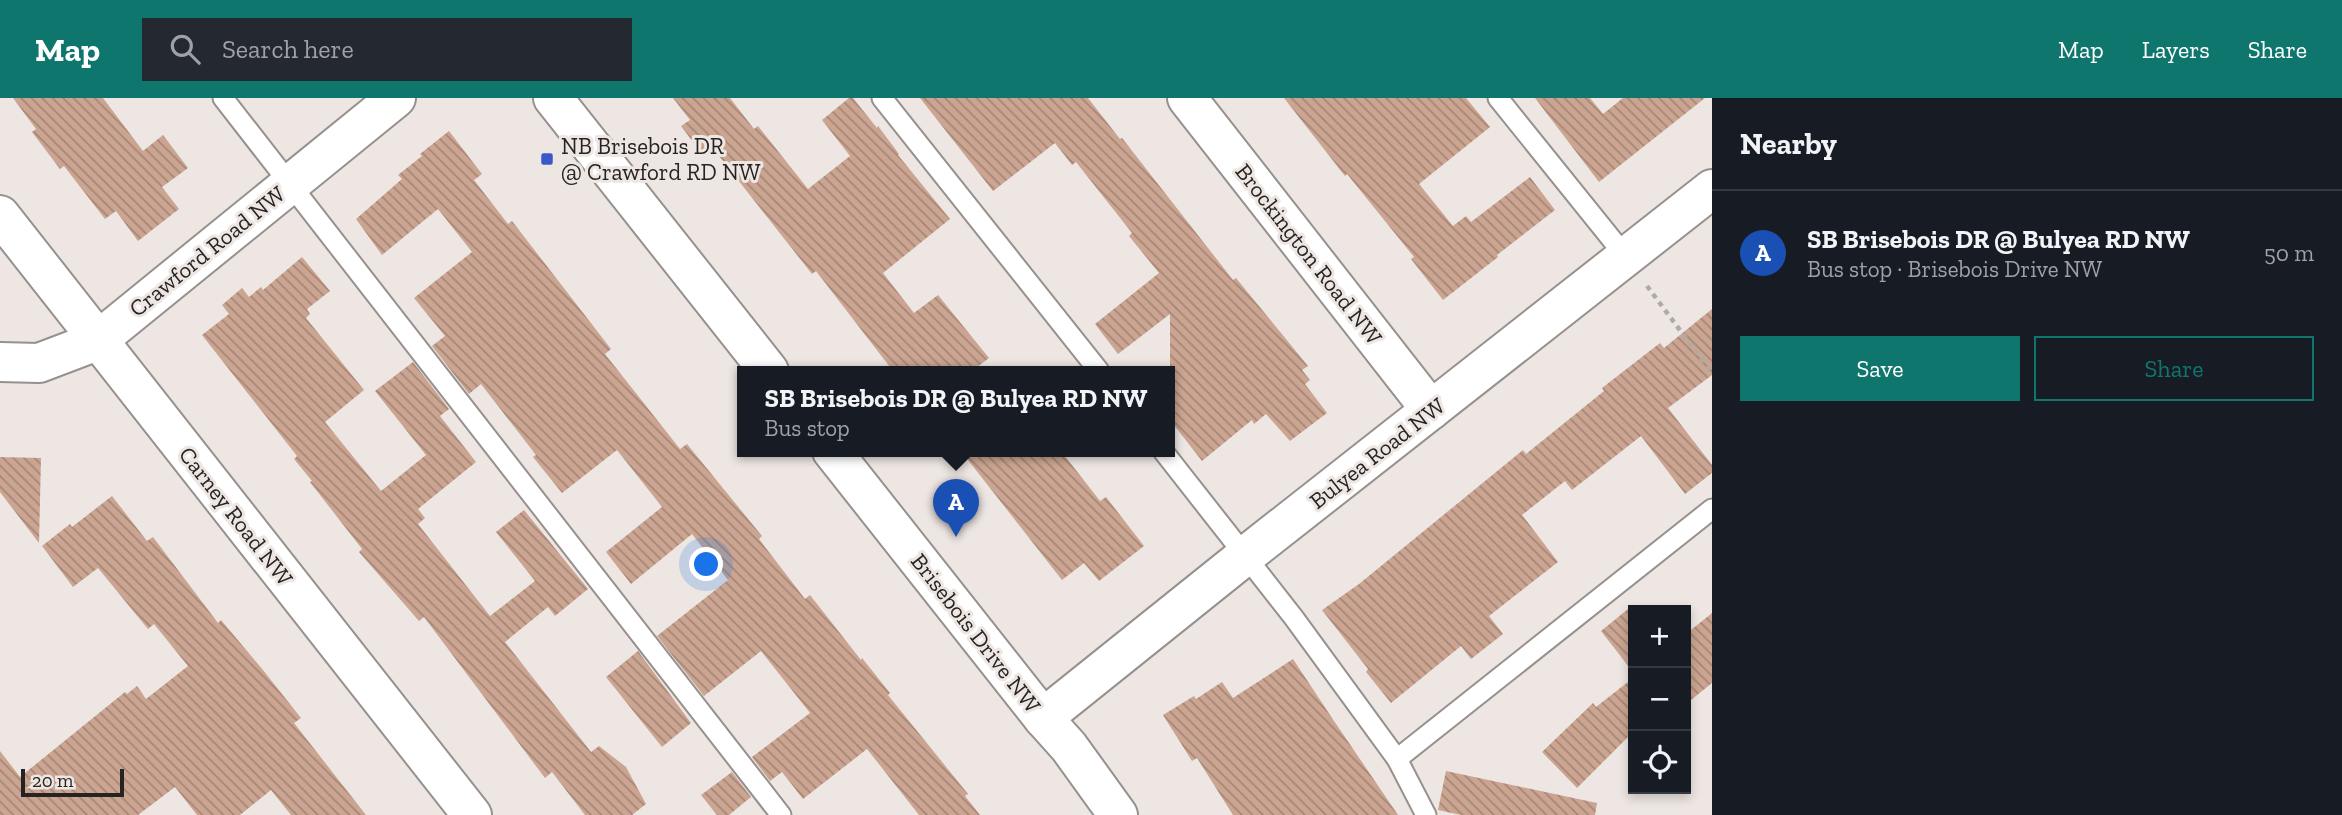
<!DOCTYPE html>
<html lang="en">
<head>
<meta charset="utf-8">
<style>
  body { margin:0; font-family:"Zilla Slab",serif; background:#242831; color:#f1f3f6 }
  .controls { position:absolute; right:21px; bottom:21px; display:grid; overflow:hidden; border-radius:0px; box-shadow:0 4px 10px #0003 }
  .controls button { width:63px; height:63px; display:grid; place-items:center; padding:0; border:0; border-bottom:2px solid #363941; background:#171b24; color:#f1f3f6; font:35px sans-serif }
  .scale { position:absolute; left:21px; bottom:18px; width:103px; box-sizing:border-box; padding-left:7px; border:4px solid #262422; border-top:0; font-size:19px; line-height:24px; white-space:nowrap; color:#262422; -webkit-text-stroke:5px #ede6e3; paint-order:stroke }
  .you { position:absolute; left:707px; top:467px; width:24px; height:24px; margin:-18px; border:5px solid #fff; border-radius:50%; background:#1a73e8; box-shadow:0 0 0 10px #1a73e833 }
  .badge { display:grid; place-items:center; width:46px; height:46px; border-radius:50%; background:#0f766e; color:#fff; font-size:23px; font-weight:700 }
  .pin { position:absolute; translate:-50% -58px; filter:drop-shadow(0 2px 4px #0008) }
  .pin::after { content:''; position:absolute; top:37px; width:24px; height:21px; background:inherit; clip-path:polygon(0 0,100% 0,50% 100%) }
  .popup { position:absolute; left:737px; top:268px; width:438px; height:91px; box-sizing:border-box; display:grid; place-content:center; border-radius:0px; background:#171b24; filter:drop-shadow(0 2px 5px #0005); font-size:23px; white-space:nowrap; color:#9ea1a6 }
  .popup b { font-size:26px; color:#f1f3f6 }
  .popup::after { content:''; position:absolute; left:50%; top:100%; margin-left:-14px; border:14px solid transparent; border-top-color:#171b24 }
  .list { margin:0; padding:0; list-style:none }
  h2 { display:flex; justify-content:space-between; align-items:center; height:91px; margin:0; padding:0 28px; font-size:30px }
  h2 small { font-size:23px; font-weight:400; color:#9ea1a6 }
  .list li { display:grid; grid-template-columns:46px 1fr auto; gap:21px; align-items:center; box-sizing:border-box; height:126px; padding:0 28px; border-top:2px solid #363941 }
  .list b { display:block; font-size:26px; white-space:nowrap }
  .list p { margin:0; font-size:23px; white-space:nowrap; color:#9ea1a6 }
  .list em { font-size:23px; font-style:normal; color:#9ea1a6 }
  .actions { display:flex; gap:14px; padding:21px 28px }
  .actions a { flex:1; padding:16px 0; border:2px solid #0f766e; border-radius:0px; text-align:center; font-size:24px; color:#0f766e }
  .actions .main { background:#0f766e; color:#fff }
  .icon { flex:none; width:38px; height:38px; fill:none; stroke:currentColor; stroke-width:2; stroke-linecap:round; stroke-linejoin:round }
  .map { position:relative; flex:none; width:1712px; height:717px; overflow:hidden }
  header { display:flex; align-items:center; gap:42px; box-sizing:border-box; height:98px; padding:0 35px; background:#0f766e; color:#fff }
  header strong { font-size:33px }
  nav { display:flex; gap:38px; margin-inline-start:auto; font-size:24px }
  .search { width:490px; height:63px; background:#242831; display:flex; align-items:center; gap:18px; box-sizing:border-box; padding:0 24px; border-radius:0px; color:#9ea1a6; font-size:26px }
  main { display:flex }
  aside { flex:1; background:#171b24 }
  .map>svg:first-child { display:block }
  .building { fill:url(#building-back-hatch) }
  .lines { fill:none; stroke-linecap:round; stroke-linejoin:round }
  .lane-casing { stroke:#97918e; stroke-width:23 }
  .street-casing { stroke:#97918e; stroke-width:42 }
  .secondary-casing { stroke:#97918e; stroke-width:42 }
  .path { stroke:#afaaa7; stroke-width:4.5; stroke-dasharray:5 5; stroke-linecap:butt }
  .lane { stroke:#fff; stroke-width:19 }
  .street { stroke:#fff; stroke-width:38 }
  .secondary { stroke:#fff; stroke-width:38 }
  .poi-dot { fill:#3959ca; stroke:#ede6e3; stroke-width:2.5 }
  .labels { text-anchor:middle; stroke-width:6; stroke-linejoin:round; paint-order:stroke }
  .poi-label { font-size:23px; fill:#262422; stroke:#ede6e3; text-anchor:start }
  .street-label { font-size:23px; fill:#262422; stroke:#ede6e3 }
</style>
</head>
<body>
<header>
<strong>Map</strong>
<div class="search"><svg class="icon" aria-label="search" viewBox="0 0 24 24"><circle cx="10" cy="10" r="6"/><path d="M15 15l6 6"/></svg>Search here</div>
<nav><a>Map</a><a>Layers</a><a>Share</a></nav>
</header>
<main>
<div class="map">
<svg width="1712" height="717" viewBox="0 0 1712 717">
  <defs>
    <pattern id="building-back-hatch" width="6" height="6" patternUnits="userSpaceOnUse" patternTransform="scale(1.75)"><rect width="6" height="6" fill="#cba591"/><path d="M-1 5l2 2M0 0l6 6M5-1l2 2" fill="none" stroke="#a58676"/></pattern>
  </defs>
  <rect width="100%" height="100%" fill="#ede6e3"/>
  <g class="building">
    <polygon points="13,0 103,0 143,53 163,37 188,70 162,89 179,111 138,143 116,113 105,121 64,68 60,71 32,34 36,31"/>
    <polygon points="673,0 730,0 754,31 758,28 808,91 850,58 822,22 849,0 853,0 877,30 878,28 899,56 898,57 950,121 883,175 914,215 938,197 989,260 972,273 893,273 816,173 812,176 712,49 702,56 681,28 690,22"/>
    <polygon points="920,0 1088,0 1120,41 1122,40 1233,182 1236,180 1308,268 1302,272 1310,282 1305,286 1327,315 1290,343 1266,316 1254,326 1252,322 1202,363 1170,322 1170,216 1118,256 1095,226 1159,175 1129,138 1132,135 1076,64 1072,67 1055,45 993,93"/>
    <polygon points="1284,0 1466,0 1490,29 1419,86 1453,128 1466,118 1471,124 1530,79 1555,112 1497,157 1498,159 1443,202 1411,161 1414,159 1347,76 1345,78"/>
    <polygon points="1535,0 1590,0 1603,16 1623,0 1705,0 1599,84"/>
    <polygon points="449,33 482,76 474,82 508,126 512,123 611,251 605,256 680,351 687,346 762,438 759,441 805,501 810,497 861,562 862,560 890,595 888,597 968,696 965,698 980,717 919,717 867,651 803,701 782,674 770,683 752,659 810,615 761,553 704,598 657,538 728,482 692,436 631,486 606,454 662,409 617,352 562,395 533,359 536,357 481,286 469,296 432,248 445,238 414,200 472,154 438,111 382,157 356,121 402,81 398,77 422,58 420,56"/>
    <polygon points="302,159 330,193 307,211 310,216 306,220 364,292 325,324 381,393 426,357 375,293 413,264 449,311 440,318 476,364 418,411 425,420 418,426 490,518 535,483 496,434 524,412 588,491 555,518 548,509 505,544 591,654 599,648 626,669 646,706 632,717 585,717 552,674 545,680 424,519 419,523 359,454 362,451 310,384 312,383 294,361 297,358 202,237 229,216 222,207 242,190 249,199 261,189 263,192"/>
    <polygon points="1712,211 1712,277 1668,310 1712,367 1712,375 1685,396 1641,338 1572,392 1565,383 1522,417 1558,464 1489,518 1503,536 1471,561 1461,548 1391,605 1366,574 1368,571 1322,512 1359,486 1523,352 1526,356 1604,293 1602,290 1660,245 1664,250"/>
    <polygon points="961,353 1061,353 1100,403 1106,399 1144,448 1099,483 1084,465 1062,482"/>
    <polygon points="0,359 41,360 39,445 0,394"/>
    <polygon points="112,398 147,443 153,439 218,525 221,522 263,572 301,620 294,625 366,717 291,717 271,692 240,717 197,717 175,689 138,717 0,717 0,653 20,679 125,594 127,596 137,588 146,601 188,568 154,526 148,531 98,470 73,489 42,448 70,426 72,429"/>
    <polygon points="1633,507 1633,574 1601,533"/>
    <polygon points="1712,515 1712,585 1686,606 1686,536"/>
    <polygon points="638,553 691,625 662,649 606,579"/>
    <polygon points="1293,561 1332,620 1398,717 1233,717 1197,660 1192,663 1163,617 1194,598 1196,601 1222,584 1233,600"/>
    <polygon points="1633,580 1633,634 1577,690 1542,654 1593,605 1596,609"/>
    <polygon points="1446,673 1597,705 1595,717 1461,717 1438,712"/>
    <polygon points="732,674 751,699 729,717 717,717 701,697"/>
  </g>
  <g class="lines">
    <g class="lane-casing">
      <g id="lane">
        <polyline points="223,0 781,717"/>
        <polyline points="882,0 1099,273"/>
        <polyline points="1498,0 1626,159"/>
        <polyline points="1163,353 1294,520 1397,661 1426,717"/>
        <polyline points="1397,661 1712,411"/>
      </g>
    </g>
    <g class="street-casing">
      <g id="street">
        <polyline points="1187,0 1431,312"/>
        <polyline points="0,117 472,717"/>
        <polyline points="0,264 39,265 97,243 396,0"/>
      </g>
    </g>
    <g class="secondary-casing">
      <g id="secondary">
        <polyline points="553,0 769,273"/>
        <polyline points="832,353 1043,620 1069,649 1118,717"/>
        <polyline points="1043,620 1245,458 1712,91"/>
      </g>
    </g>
    <polyline class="path" points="1647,188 1712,275"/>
    <use href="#lane" class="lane"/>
    <use href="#street" class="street"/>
    <use href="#secondary" class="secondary"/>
  </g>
  <rect class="poi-dot" x="540" y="54" width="14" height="14" rx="3.5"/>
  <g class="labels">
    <g class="poi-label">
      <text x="561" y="56">NB Brisebois DR<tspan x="561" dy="26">@ Crawford RD NW</tspan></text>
    </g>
    <g class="street-label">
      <text transform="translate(207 153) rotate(-39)" y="8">Crawford Road NW</text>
      <text transform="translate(1309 156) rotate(52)" y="8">Brockington Road NW</text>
      <text transform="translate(1377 355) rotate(-38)" y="8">Bulyea Road NW</text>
      <text transform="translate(236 418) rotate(52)" y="8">Carney Road NW</text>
      <text transform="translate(976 535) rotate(52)" y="8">Brisebois Drive NW</text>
    </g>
  </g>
</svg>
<div class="controls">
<button>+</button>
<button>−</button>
<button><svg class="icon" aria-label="locate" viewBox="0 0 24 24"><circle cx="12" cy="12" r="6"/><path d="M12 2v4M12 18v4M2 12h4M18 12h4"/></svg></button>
</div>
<div class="scale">20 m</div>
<div class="you"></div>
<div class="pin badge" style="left:956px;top:439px;background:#1a4fb4">A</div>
<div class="popup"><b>SB Brisebois DR @ Bulyea RD NW</b>Bus stop</div>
</div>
<aside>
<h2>Nearby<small></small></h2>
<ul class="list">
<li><span class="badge" style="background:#1a4fb4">A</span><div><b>SB Brisebois DR @ Bulyea RD NW</b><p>Bus stop · Brisebois Drive NW</p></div><em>50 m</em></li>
</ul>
<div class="actions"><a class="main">Save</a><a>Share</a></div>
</aside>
</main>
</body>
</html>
